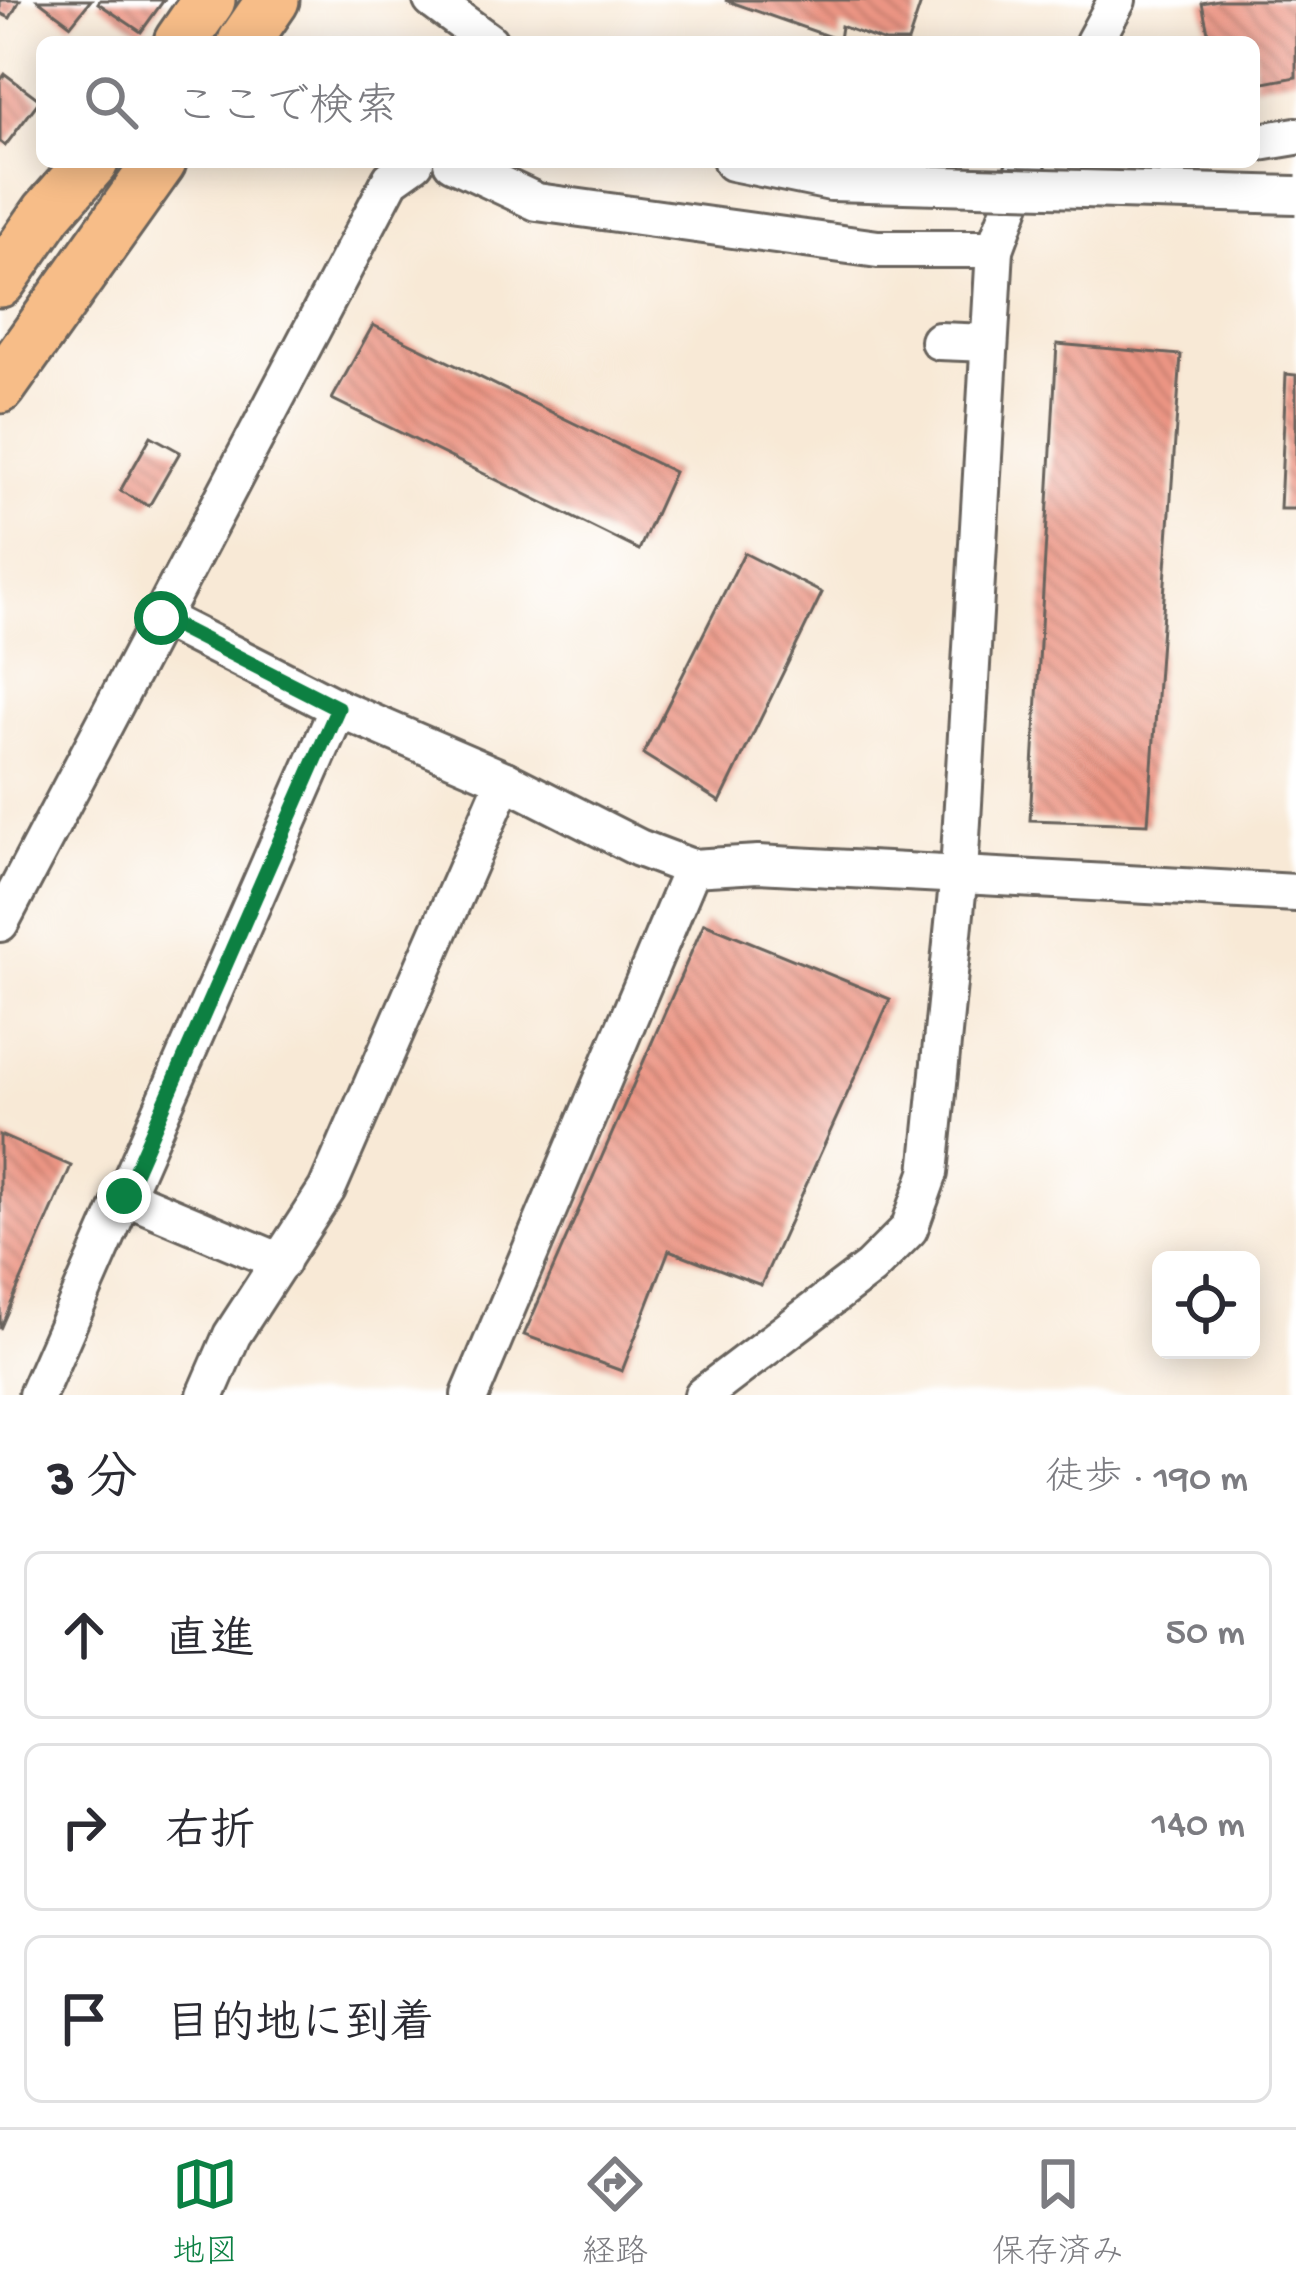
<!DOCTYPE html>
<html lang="ja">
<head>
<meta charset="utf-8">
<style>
  body { margin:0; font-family:"Gochi Hand","Klee One",sans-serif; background:#f7f7f7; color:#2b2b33 }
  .controls { position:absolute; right:36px; bottom:36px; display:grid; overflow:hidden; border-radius:18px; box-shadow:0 6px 30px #0003 }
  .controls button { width:108px; height:108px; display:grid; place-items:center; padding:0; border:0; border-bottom:3px solid #e1e1e2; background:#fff; color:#2b2b33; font:60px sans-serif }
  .stop { position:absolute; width:36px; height:36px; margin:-27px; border:9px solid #0b8043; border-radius:50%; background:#fff }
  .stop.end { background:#0b8043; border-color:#fff; box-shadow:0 3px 12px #0008 }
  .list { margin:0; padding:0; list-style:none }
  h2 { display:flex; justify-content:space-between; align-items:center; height:156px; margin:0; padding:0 48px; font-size:51px }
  h2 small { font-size:39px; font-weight:400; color:#7c7c81 }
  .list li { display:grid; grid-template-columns:78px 1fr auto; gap:36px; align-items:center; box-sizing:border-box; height:168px; margin:0 24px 24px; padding:0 24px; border:3px solid #e1e1e2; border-radius:18px }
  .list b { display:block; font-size:45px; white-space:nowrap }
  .list em { font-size:39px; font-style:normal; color:#7c7c81 }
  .icon { flex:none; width:66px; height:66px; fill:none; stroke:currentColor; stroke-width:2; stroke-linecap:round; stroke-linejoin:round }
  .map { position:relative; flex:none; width:1296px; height:1395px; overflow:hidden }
  .search { position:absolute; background:#fff; box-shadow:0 6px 30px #0003; left:36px; right:36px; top:36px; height:132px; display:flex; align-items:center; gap:30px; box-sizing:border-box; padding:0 42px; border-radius:18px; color:#7c7c81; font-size:45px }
  .sheet { height:732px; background:#fff }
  nav { display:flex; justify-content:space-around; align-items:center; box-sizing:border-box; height:168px; border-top:3px solid #e1e1e2; background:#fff; font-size:33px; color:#7c7c81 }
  nav a { display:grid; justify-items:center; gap:6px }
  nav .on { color:#0b8043 }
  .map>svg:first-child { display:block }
  .building { fill:url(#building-back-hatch) }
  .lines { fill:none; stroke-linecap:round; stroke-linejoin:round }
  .minor-casing { stroke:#69645d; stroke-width:42 }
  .highway-casing { stroke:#69645d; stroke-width:57 }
  .minor { stroke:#fff; stroke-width:36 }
  .highway { stroke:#f7bd88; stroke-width:51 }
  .minor-bridge-casing { stroke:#69645d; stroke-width:42; stroke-linecap:butt }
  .minor-bridge { stroke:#fff; stroke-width:36 }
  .route { stroke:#0b8043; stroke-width:15 }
</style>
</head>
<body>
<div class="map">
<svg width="1296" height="1395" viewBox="0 0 1296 1395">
  <defs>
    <pattern id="building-back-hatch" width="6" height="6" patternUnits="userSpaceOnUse" patternTransform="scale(3)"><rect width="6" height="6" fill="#ec9584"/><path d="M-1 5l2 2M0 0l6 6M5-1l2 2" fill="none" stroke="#be796b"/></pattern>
  </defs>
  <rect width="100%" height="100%" fill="#fff"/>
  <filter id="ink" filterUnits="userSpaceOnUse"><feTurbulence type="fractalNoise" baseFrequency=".00833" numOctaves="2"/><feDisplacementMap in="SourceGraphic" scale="24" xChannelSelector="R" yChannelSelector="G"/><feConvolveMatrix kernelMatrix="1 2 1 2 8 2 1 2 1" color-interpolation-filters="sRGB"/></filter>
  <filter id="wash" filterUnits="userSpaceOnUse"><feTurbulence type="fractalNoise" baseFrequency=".004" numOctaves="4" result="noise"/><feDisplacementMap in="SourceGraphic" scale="48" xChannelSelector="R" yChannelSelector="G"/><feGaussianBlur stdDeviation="2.7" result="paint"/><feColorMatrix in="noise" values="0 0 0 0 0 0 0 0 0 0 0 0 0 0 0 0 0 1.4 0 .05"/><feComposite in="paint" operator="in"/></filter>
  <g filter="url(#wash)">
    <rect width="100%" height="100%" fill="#f8e9d6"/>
    <g id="blocks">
      <g class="building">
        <polygon points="0,0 20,0 10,18 0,13"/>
        <polygon points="38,0 91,0 71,25"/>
        <polygon points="100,0 164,0 141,32 98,3"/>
        <polygon points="725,0 922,0 908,42 885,42 841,26 839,40"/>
        <polygon points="1218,0 1296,0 1296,77 1254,85 1254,42 1210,42 1202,3"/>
        <polygon points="5,74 40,100 5,146 0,142 0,81"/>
        <polygon points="373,325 674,472 639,550 332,399"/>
        <polygon points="1057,344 1181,355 1148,824 1030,820"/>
        <polygon points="1286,374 1296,375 1296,509 1280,509"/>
        <polygon points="151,436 180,452 149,506 120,491"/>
        <polygon points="744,553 822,593 720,802 643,754"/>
        <polygon points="704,923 890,999 761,1285 669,1250 622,1371 524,1335"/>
        <polygon points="0,1135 71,1166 0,1329"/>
      </g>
    </g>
  </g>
  <g filter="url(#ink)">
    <use href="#blocks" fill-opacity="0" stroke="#69645d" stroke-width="3"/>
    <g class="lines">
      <g class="minor-casing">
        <g id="minor">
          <polyline points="432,0 489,42"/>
          <polyline points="1094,42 1117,0"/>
          <polyline points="1254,143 1296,136"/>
          <polyline points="452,162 537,202 878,249 995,249"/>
          <polyline points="732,162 831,182"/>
          <polyline points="939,341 988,343"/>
          <polyline points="161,618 338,708 505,780 639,848 692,868 758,864 1296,893"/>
          <polyline points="0,923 391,179 415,162"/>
          <polyline points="124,1196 281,1262"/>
          <polyline points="37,1395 338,708"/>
          <polyline points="206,1395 232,1335 327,1189 505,780"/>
          <polyline points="470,1395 692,868"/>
          <polyline points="703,1395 870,1268 909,1229 929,1173 959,873 995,249 1027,162"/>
        </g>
      </g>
      <g class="highway-casing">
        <g id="highway">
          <polyline points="180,42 209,0"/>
          <polyline points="244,42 273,0"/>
          <polyline points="0,281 48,212 92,162"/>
          <polyline points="0,387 160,162"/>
        </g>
      </g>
      <use href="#minor" class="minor"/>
      <use href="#highway" class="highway"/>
      <g class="minor-bridge-casing">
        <polyline id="minor-bridge" points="831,182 1296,195"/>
      </g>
      <use href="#minor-bridge" class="minor-bridge"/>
    </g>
  </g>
  <g class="lines" filter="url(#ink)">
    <polyline class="route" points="124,1196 338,708 161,618"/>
  </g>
</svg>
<div class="controls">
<button><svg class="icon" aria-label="locate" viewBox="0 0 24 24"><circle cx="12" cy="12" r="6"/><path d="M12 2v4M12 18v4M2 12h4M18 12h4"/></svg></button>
</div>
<div class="stop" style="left:161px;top:618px"></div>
<div class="stop end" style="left:124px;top:1196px"></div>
<div class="search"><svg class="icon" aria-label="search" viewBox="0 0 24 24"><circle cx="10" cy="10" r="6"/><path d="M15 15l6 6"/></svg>ここで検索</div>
</div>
<section class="sheet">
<h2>3 分<small>徒歩 · 190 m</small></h2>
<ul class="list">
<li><svg class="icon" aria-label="ahead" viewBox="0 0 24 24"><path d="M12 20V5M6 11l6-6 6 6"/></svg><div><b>直進</b></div><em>50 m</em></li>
<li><svg class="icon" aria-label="right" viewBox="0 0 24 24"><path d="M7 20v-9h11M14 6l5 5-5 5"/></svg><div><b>右折</b></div><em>140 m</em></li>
<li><svg class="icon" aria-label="arrive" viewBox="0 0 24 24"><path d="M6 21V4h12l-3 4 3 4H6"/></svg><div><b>目的地に到着</b></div></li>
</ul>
</section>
<nav>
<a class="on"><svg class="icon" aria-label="map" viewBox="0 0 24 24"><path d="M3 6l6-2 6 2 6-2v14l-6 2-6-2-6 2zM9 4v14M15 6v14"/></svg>地図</a>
<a><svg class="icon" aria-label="directions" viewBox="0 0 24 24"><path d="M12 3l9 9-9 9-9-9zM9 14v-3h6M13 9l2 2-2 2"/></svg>経路</a>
<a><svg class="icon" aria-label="saved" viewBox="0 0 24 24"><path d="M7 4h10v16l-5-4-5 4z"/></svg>保存済み</a>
</nav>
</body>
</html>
